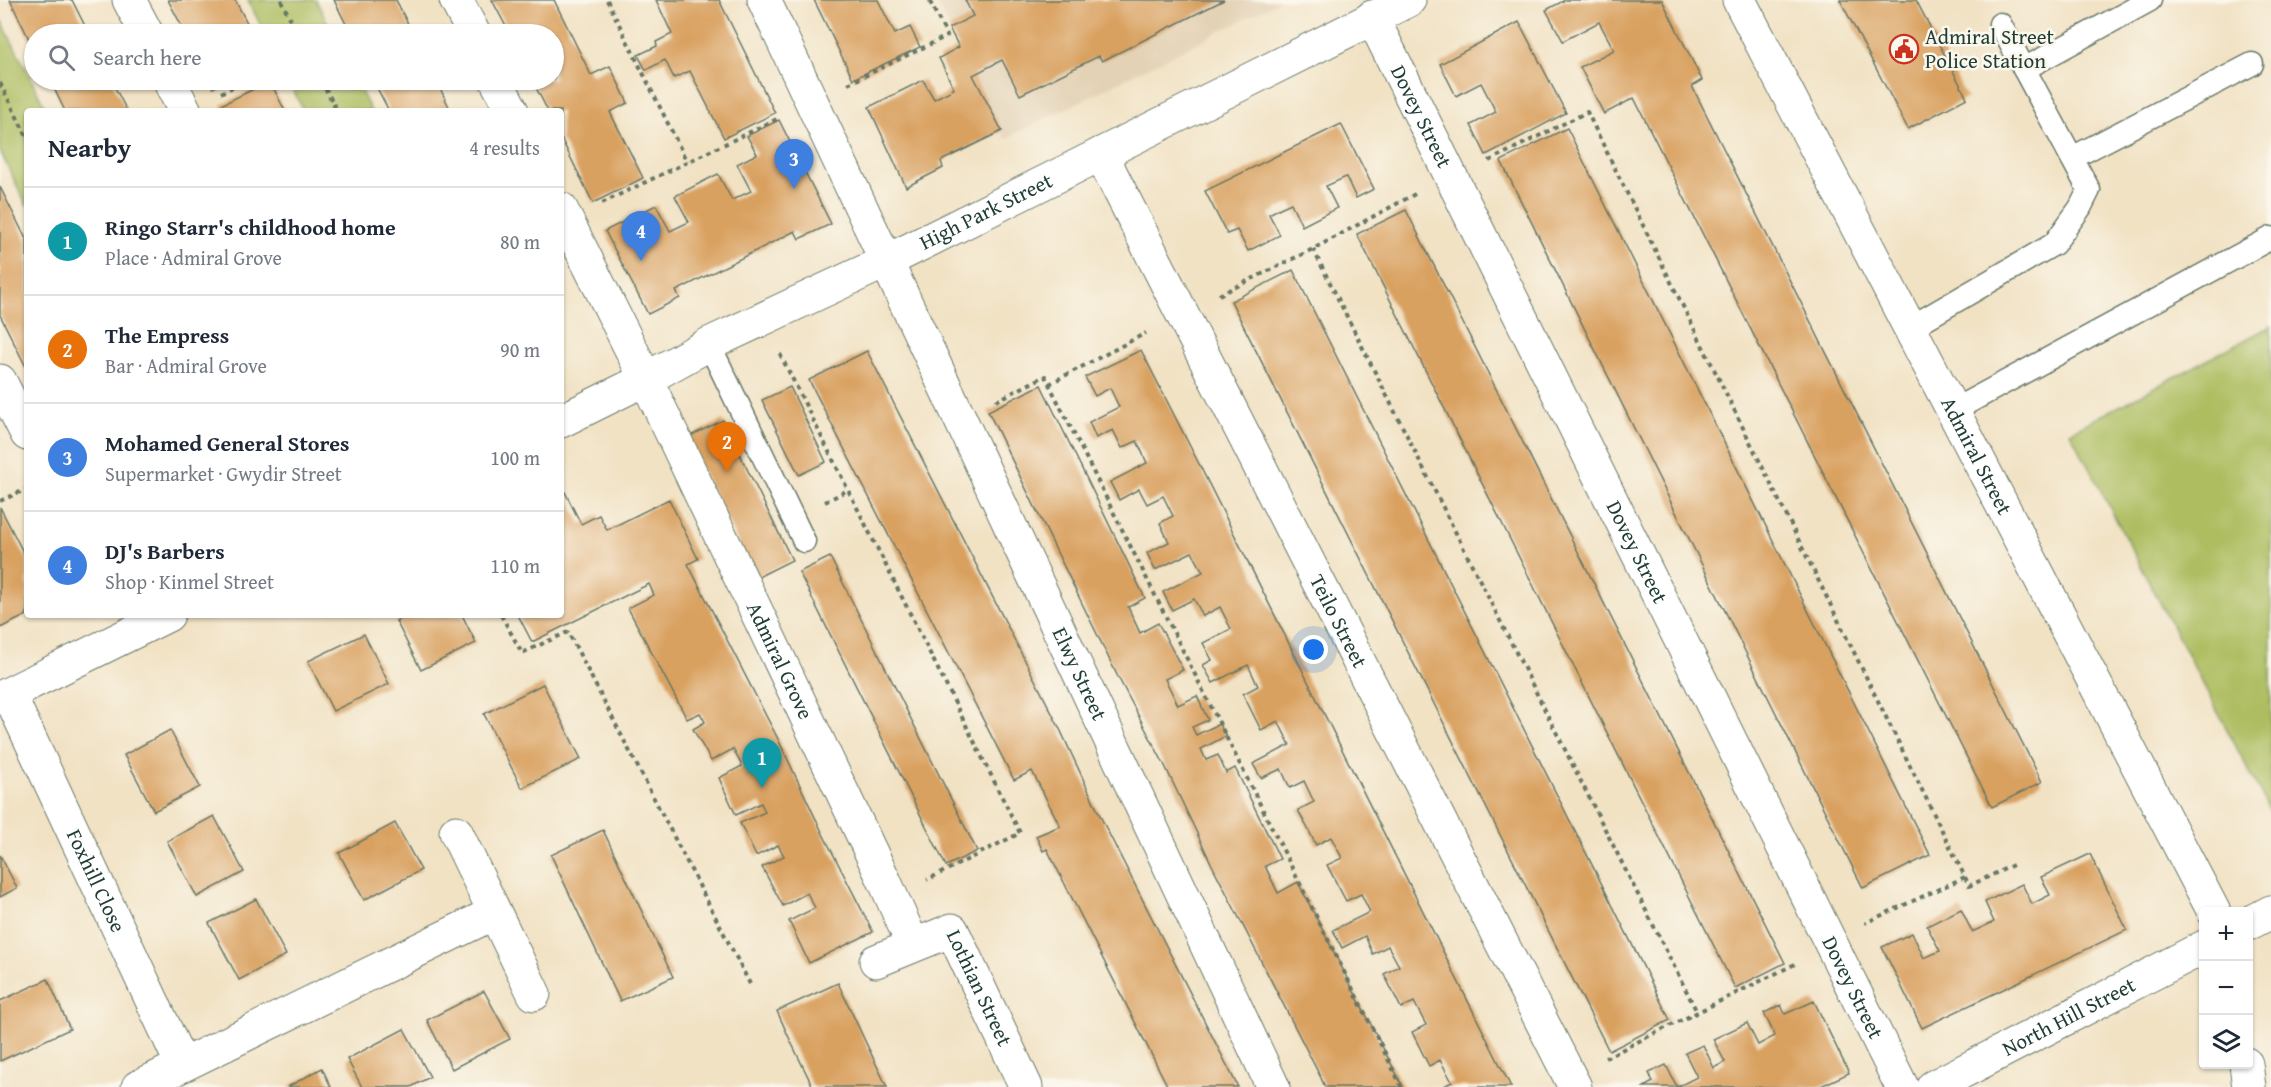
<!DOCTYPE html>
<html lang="en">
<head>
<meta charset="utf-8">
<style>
  body { margin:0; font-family:"Gentium Book Plus",serif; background:#f2f2f3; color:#1f2937 }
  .controls { position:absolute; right:18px; bottom:18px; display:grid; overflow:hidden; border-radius:6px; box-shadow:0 2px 4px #0004 }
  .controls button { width:54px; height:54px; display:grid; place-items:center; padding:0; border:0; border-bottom:2px solid #e0e1e3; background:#fff; color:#1f2937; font:30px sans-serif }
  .you { position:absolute; left:1314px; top:650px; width:21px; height:21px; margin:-15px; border:4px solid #fff; border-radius:50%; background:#1a73e8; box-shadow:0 0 0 9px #1a73e833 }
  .badge { display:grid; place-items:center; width:39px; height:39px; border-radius:50%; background:#db2777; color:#fff; font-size:20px; font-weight:700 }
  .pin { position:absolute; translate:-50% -50px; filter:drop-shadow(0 2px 3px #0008) }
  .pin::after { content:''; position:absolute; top:32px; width:21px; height:18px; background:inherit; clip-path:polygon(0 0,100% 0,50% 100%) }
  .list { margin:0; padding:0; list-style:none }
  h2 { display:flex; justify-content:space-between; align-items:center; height:78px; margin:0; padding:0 24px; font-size:26px }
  h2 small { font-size:20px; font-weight:400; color:#747a83 }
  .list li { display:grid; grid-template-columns:39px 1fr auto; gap:18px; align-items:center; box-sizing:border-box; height:108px; padding:0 24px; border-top:2px solid #e0e1e3 }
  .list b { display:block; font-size:22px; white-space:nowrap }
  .list p { margin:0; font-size:20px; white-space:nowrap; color:#747a83 }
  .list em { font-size:20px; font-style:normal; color:#747a83 }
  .icon { flex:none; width:33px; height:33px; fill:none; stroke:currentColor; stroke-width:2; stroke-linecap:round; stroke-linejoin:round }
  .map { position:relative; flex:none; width:2271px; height:1087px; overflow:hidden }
  .search { position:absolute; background:#fff; box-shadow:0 2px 4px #0004; left:24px; top:24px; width:540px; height:66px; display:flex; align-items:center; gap:15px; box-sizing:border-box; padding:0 21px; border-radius:33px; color:#747a83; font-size:22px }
  .panel { position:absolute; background:#fff; box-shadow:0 2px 4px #0004; left:24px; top:108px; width:540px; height:510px; border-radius:6px }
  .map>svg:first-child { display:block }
  .built { fill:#e3d2b5 }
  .green { fill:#adbd60; stroke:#667d4a; stroke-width:1.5 }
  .building { fill:#d9a160 }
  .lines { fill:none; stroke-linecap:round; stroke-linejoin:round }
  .lane-casing { stroke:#687766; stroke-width:25 }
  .street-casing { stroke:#687766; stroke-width:35 }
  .path { stroke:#687766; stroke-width:4; stroke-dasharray:4.5 4.5; stroke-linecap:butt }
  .lane { stroke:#fff; stroke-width:22 }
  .street { stroke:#fff; stroke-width:33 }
  .labels { text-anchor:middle; stroke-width:5; stroke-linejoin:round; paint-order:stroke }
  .poi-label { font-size:21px; fill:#1f3d34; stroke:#fbf7ec; text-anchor:start }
  .street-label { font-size:21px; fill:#1f3d34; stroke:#fbf7ec }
</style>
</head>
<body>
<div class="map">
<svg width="2271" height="1087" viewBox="0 0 2271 1087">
  <rect width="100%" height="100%" fill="#fbf7ec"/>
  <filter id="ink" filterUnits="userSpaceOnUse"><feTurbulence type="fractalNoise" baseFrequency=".0167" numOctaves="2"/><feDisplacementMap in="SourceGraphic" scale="12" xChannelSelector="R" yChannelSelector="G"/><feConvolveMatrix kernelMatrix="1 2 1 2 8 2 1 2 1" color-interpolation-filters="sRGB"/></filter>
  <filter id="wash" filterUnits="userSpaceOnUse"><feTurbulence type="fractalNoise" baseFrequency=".008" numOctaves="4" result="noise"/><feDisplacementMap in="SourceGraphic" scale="24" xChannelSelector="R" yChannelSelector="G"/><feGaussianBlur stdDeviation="1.35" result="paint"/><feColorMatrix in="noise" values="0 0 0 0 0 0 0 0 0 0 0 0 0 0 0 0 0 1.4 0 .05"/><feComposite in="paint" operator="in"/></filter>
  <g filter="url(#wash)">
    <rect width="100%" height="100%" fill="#f1e2c4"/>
    <polygon class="built" points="935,0 1282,0 1005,139"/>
    <g class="green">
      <polygon points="248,0 316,0 333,34 265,34"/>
      <polygon points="0,18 47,111 27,111 27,206 0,151"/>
      <polygon points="288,80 355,80 371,111 304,111"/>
      <polygon points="2271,326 2271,810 2270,811 2070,432"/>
    </g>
    <g id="blocks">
      <g class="building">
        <polygon points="10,0 72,0 89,34 34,34 34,49"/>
        <polygon points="168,0 235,0 253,34 186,34"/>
        <polygon points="334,0 396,0 413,34 351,34"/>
        <polygon points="492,0 554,0 591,75 610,66 628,103 610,112 643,178 593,203 561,138 561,111 548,111 532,80 554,80 554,34 510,34"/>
        <polygon points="656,0 719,0 775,113 724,138 690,71 674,78 665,60 646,70 638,55 657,46 656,42 672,34"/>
        <polygon points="814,0 878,0 895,34 910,27 920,47 853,79"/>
        <polygon points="965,0 1224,0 1102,61 1099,56 1020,95 1002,60 973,75 1002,131 941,161 943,168 906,187 869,107 923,80 934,99 954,89 939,58 959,47 949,28 973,16"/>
        <polygon points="1565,0 1662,0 1702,80 1692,86 2042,782 1992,807 1634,98 1604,114 1580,67 1614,50 1599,22 1563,41 1546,10"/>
        <polygon points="1840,0 1916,0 1967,98 1908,129"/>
        <polygon points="1519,22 1566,113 1486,155 1471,125 1496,112 1481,83 1456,96 1440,64"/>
        <polygon points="50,80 111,80 127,111 65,111"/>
        <polygon points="209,80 228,80 213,88"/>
        <polygon points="373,80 436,80 451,111 389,111"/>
        <polygon points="270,81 285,111 224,111 221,105"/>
        <polygon points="779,120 831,224 799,239 795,231 676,291 680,298 648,314 605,231 656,205 670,231 689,222 675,196 718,174 732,200 751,191 737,164 757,154 747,136"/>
        <polygon points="1341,124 1374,189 1356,198 1346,177 1326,186 1337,208 1302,226 1291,203 1280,208 1269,214 1280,235 1248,251 1237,230 1227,234 1205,191"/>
        <polygon points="1567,128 1930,855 1863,888 1501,161"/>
        <polygon points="0,187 27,241 27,369 0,315"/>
        <polygon points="1406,210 1785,963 1735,988 1357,234"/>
        <polygon points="1293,270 1670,1020 1609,1051 1231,301"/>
        <polygon points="1141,350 1197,460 1511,1087 1442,1087 1452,1082 1440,1060 1429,1066 1412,1032 1426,1025 1414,1002 1401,1008 1384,974 1399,966 1388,946 1373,954 1365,936 1342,948 1333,930 1370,912 1361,894 1346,901 1327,865 1342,858 1331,837 1316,845 1308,829 1298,810 1314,802 1304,781 1290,788 1281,769 1261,778 1253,764 1290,745 1278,721 1261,730 1243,694 1258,686 1248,665 1213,683 1203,665 1212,660 1203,643 1231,629 1220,607 1203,616 1194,599 1172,610 1163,592 1203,572 1192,552 1155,570 1147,553 1169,542 1160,523 1173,516 1163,496 1147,504 1139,489 1119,500 1110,482 1147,463 1137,441 1122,448 1113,430 1096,438 1089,422 1119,407 1110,388 1095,396 1085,377"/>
        <polygon points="867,351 1059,727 1104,824 1238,1087 1168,1087 1047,849 1043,851 1036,836 1060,826 1053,812 1032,771 1014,780 809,380"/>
        <polygon points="1041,385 1145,598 1128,607 1140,633 1158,623 1183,670 1165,679 1178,705 1197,696 1208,720 1192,727 1196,735 1219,724 1226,736 1201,749 1206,760 1218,755 1226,773 1235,768 1280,859 1265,866 1278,893 1298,882 1403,1087 1325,1087 1321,1078 1212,865 1165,766 1117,675 988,411"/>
        <polygon points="790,387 826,462 799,475 762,400"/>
        <polygon points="723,420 792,560 756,578 686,438"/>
        <polygon points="565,492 581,524 599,515 607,530 669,499 698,559 688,564 778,739 823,834 873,932 809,963 789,921 815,908 807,893 783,906 762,867 784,856 778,845 756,856 740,823 765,812 761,803 736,815 719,778 742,766 733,749 711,761 693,729 705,722 700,713 687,719 628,608 654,595 649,584 532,642 518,615 561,615 561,494"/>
        <polygon points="0,507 27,560 27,615 0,628"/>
        <polygon points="830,557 977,851 946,866 799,572"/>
        <polygon points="407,615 462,615 476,643 421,670 396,621"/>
        <polygon points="364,634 389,684 333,711 308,661"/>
        <polygon points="543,684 581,759 522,788 484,714"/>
        <polygon points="170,730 200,787 154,811 124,755"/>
        <polygon points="214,816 244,872 197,897 167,841"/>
        <polygon points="395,823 421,870 364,900 339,853"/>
        <polygon points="603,830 673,977 620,1001 551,855"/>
        <polygon points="2090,854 2127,930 1922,1028 1882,947 1912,933 1924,958 1940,951 1927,926 1961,909 1972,932 1994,922 1985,902 2022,884 2032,904 2050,895 2041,877"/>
        <polygon points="0,855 17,888 0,897"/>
        <polygon points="256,899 286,955 239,980 209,923"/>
        <polygon points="48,979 70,1029 0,1061 0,1001"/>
        <polygon points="838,983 866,1043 887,1087 813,1087 791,1042 777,1011"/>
        <polygon points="484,991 510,1039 452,1069 427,1020"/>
        <polygon points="1814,1001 1849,1073 1819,1087 1644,1087 1653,1082 1649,1073 1666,1065 1677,1087 1697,1077 1685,1053 1703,1045 1714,1068 1725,1062 1713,1039 1747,1023 1758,1045 1775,1036 1764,1013 1781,1005 1785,1014"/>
        <polygon points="404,1029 430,1077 411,1087 362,1087 347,1059"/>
        <polygon points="322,1068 331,1087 287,1087 293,1084"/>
      </g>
    </g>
  </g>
  <g filter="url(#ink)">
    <use href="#blocks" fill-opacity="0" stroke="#687766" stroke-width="1.5"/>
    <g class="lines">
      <g class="lane-casing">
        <g id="lane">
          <polyline points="2024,69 2150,0"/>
          <polyline points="2072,158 2252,64"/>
          <polyline points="1911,327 2054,244 2080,208 2089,190 2000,24"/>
          <polyline points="709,344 804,541"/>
          <polyline points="1954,410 2271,238"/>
        </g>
      </g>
      <g class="street-casing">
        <g id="street">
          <polyline points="129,0 147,34"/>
          <polyline points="456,0 474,34"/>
          <path id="s1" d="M764 0 1273 1087"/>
          <path id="s2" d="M1739 0 2214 912"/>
          <path id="s3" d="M1372 17 1902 1087"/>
          <polyline points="169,80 185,111"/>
          <polyline points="496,80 512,111"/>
          <path id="s4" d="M1101 154 1575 1087"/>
          <path id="s5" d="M561 209 646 379 885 882 913 945"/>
          <polyline points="0,381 27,434"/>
          <path id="s6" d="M561 421 646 379 709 344 885 262 1409 0"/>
          <path id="s7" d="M9 694 182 1065"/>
          <polyline points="0,698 168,615"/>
          <polyline points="456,832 534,994"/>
          <polyline points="2248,924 2271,912"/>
          <path id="s8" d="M876 961 952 930 1026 1087"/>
          <polyline points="2246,1064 2249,1087"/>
          <polyline points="138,1087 494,913"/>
          <path id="s9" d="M1933 1087 2204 947"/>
        </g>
      </g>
      <g class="path">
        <polyline points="281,0 298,34"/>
        <polyline points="607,0 687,162"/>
        <polyline points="321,80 337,111"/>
        <polyline points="0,83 27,137"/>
        <polyline points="848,84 947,36 929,0"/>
        <polyline points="221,93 247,80"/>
        <polyline points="1489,161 1587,112 1965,877 1865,923"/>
        <polyline points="602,203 777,119"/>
        <polyline points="1313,249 1697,1012"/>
        <polyline points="1219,295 1313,249 1415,194"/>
        <polyline points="780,354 1020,833 927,880"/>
        <polyline points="1049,384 1146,333"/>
        <polyline points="996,401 1045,376 1402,1087"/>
        <polyline points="0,501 27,489"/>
        <polyline points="825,502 848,490"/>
        <polyline points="501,615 522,653 568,632 750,984"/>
        <polyline points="1965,877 1969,886 2013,865"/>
        <polyline points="1605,1058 1797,963"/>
      </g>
      <use href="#lane" class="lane"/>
      <use href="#street" class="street"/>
    </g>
  </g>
  <defs>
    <g id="civic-ring" transform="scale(1.5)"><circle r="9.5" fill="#fbf7ec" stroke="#c8321e" stroke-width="1.5"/><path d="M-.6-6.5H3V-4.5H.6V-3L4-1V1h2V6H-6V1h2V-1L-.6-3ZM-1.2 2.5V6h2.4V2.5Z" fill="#c8321e"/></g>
  </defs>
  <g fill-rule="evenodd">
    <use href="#civic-ring" x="1904" y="49"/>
  </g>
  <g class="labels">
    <g class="poi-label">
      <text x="1925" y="44">Admiral Street<tspan x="1925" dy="24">Police Station</tspan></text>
    </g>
    <g class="street-label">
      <text dy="7" stroke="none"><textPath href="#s3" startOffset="111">Dovey Street</textPath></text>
      <text dy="7" stroke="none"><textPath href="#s6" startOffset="474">High Park Street</textPath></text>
      <text dy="7" stroke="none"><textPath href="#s2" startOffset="514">Admiral Street</textPath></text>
      <text dy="7" stroke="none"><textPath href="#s3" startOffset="597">Dovey Street</textPath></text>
      <text dy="7" stroke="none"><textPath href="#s4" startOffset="524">Teilo Street</textPath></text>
      <text dy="7" stroke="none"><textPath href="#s5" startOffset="502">Admiral Grove</textPath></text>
      <text dy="7" stroke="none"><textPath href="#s1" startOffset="744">Elwy Street</textPath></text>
      <text dy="7" stroke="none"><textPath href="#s7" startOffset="206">Foxhill Close</textPath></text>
      <text dy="7" stroke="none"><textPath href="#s3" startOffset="1083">Dovey Street</textPath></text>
      <text dy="7" stroke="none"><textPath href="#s8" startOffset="146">Lothian Street</textPath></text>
      <text dy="7" stroke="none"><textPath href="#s9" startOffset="153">North Hill Street</textPath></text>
    </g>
  </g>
</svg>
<div class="controls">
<button>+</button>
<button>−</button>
<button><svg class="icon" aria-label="layers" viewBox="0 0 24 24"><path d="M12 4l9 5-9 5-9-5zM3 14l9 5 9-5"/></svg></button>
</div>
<div class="you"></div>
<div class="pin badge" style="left:762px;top:788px;background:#0f9aa8">1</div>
<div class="pin badge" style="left:727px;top:472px;background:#e8710a">2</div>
<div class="pin badge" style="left:794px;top:189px;background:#3f7fe0">3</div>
<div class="pin badge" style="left:641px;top:261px;background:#3f7fe0">4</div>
<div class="search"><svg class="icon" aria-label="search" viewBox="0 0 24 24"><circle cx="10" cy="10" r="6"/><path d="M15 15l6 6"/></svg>Search here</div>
<section class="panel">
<h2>Nearby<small>4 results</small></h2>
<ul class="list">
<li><span class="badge" style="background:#0f9aa8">1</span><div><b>Ringo Starr's childhood home</b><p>Place · Admiral Grove</p></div><em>80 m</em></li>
<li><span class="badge" style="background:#e8710a">2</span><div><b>The Empress</b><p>Bar · Admiral Grove</p></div><em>90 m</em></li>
<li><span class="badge" style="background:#3f7fe0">3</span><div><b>Mohamed General Stores</b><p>Supermarket · Gwydir Street</p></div><em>100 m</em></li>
<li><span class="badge" style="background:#3f7fe0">4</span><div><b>DJ's Barbers</b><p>Shop · Kinmel Street</p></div><em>110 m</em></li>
</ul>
</section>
</div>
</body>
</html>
